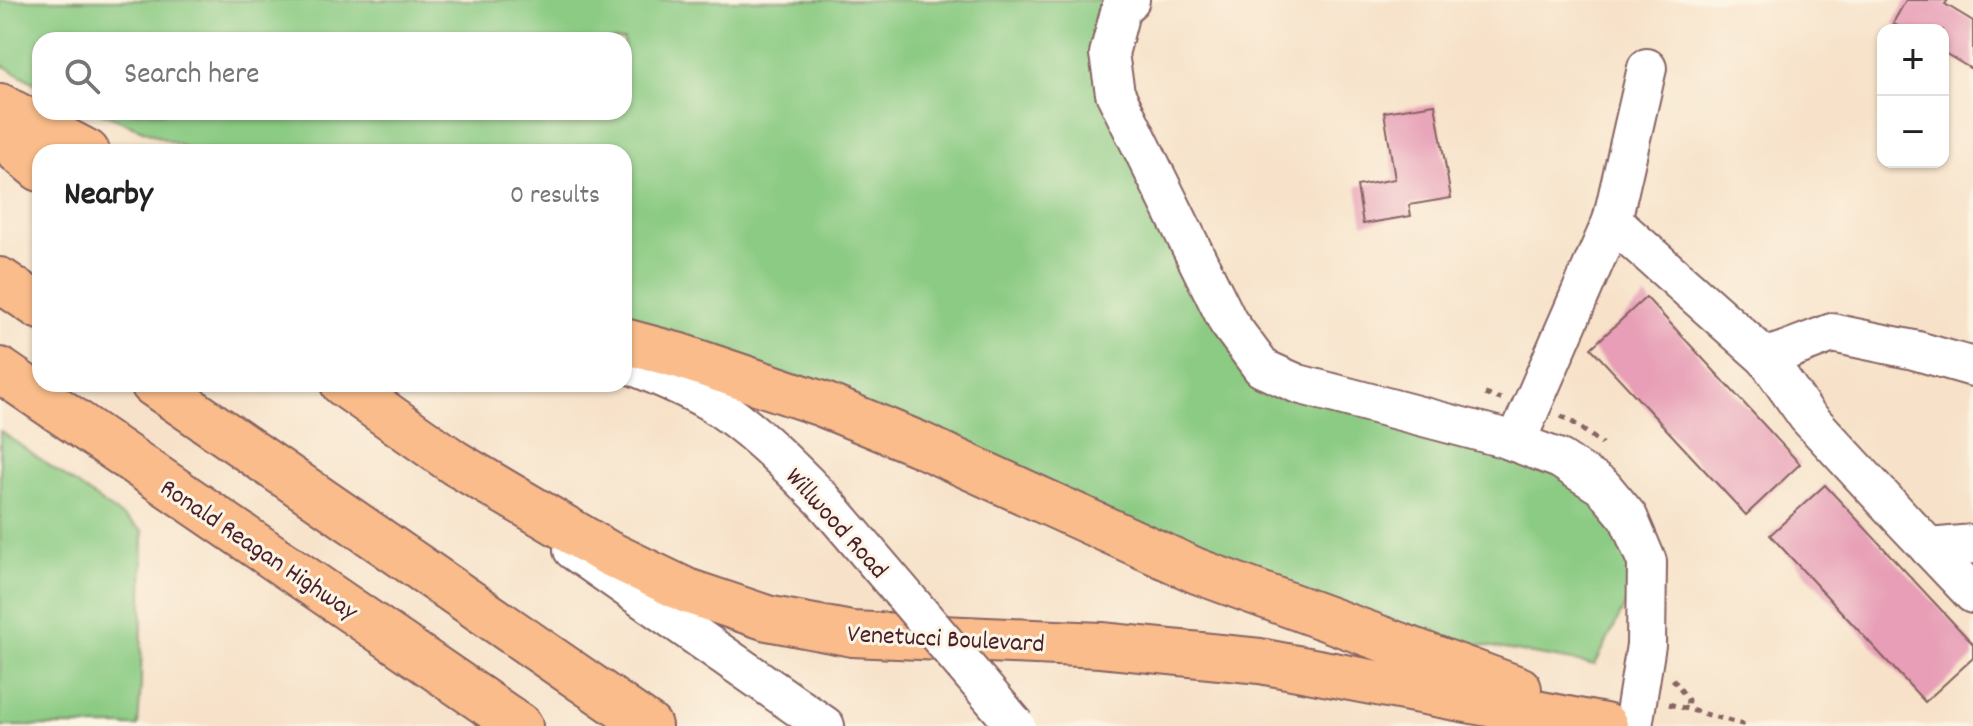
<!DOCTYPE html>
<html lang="en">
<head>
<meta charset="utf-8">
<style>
  body { margin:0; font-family:Dekko,sans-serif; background:#f2f2f2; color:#222 }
  .controls { position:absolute; right:24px; top:24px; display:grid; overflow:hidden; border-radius:16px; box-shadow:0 2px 6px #0004 }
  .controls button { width:72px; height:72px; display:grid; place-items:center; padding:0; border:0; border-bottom:2px solid #e0e0e0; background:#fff; color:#222; font:40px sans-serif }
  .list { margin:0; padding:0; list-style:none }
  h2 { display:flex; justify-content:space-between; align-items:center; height:104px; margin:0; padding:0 32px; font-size:34px }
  h2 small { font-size:26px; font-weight:400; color:#767676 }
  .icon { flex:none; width:44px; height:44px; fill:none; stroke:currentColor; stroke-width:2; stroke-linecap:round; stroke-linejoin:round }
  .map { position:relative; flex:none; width:1973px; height:726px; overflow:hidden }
  .search { position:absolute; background:#fff; box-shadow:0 2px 6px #0004; left:32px; top:32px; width:600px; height:88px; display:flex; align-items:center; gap:20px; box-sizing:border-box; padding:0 28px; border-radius:24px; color:#767676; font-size:30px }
  .panel { position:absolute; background:#fff; box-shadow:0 2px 6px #0004; left:32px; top:144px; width:600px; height:248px; border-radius:24px }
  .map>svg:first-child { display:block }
  .green { fill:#8bcb83; stroke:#6a7557; stroke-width:2 }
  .building { fill:#e79eb6 }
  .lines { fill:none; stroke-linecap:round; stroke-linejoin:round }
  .minor-casing { stroke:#876362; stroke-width:42 }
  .major-casing { stroke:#876362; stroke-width:48 }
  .highway-casing { stroke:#876362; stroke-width:48 }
  .path { stroke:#876362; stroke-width:5; stroke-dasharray:6 6; stroke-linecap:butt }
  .minor { stroke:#fff; stroke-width:38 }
  .major { stroke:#f9bc8a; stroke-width:44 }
  .highway { stroke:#f9bc8a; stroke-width:44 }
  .minor-bridge-casing { stroke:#876362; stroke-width:42; stroke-linecap:butt }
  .minor-bridge { stroke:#fff; stroke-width:38 }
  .labels { text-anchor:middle; stroke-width:6; stroke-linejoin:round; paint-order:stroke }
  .street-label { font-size:26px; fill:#4a1f2b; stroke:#fcf5e5 }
</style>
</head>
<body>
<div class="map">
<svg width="1973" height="726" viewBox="0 0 1973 726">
  <rect width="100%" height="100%" fill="#fcf5e5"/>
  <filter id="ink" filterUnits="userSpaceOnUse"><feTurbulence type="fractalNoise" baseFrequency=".0125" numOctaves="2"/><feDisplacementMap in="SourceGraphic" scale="16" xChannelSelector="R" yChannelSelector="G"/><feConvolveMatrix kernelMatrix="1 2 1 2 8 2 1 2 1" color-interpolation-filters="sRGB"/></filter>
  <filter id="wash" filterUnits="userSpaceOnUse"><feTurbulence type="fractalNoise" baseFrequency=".006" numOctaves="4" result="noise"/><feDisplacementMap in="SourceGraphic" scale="32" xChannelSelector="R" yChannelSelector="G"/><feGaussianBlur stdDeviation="1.8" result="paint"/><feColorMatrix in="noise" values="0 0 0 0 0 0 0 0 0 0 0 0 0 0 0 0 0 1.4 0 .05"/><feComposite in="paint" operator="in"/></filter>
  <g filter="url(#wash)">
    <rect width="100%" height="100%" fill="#f7e2c9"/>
    <g class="green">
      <polygon points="0,0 1130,0 1115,93 1228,322 1298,384 1560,459 1647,562 1595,665 1328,618 624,329 624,152 196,152 99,112 624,112 624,40 40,40 40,86 0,64"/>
      <polygon points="0,431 143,531 141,684 138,726 0,726"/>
    </g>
    <g id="blocks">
      <g class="building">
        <polygon points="1906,0 1948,0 1945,4 1973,21 1973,70 1943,52 1943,30 1904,30 1893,23"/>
        <polygon points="1435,104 1451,198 1409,205 1411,216 1363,224 1357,186 1395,179 1384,112"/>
        <polygon points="1646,297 1800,464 1746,515 1591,348"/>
        <polygon points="1825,485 1973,644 1973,658 1925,702 1770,535"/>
      </g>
    </g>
  </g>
  <g filter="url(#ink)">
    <use href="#blocks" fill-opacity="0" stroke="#876362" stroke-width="2"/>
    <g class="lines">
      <g class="minor-casing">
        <g id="minor">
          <polyline points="1130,0 1121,8 1109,54 1115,93 1228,322 1262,368 1298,384 1504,438 1560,459 1603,487 1628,517 1647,562 1646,645 1633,726"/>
          <polyline points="1612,221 1647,68"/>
          <polyline points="1766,358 1807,416 1903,520 1973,594"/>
          <path d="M624 362C653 374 682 385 709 401 752 427 788 465 823 500"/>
          <polyline points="1516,442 1612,221 1766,358 1832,333 1914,350 1973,367"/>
          <polyline points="1929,548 1973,544"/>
          <polyline points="573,550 825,726"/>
        </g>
      </g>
      <g class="major-casing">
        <g id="major">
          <polyline points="0,106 87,152"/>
          <polyline points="0,136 40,169"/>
          <polyline points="624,341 680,356 822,404 919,444 1197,571 1519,689"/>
          <polyline points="343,384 455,463 606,552 687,591 767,618 852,634 1101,645 1260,661 1605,726"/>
        </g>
      </g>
      <g class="highway-casing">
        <g id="highway">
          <polyline points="0,280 40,307"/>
          <polyline points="0,370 520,726"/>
          <polyline points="153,384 649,726"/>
        </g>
      </g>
      <g class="path">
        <polyline points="1485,394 1501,399"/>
        <polyline points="1561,416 1571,421 1602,444"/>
        <polyline points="1673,679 1688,700 1687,709"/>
        <polyline points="1669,704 1749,726"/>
      </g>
      <use href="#minor" class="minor"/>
      <use href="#major" class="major"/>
      <use href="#highway" class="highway"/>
      <g class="minor-bridge-casing">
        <polyline id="minor-bridge" points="823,500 1016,726"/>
      </g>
      <use href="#minor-bridge" class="minor-bridge"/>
    </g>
  </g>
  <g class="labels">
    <g class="street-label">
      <text transform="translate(838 522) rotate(48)" y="9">Willwood Road</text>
      <text transform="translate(260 548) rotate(34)" y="9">Ronald Reagan Highway</text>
      <text transform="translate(946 637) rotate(3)" y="9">Venetucci Boulevard</text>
    </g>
  </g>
</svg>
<div class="controls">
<button>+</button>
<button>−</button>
</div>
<div class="search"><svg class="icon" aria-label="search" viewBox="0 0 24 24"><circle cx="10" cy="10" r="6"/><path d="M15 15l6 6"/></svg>Search here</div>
<section class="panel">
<h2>Nearby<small>0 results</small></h2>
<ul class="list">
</ul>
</section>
</div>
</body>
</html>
